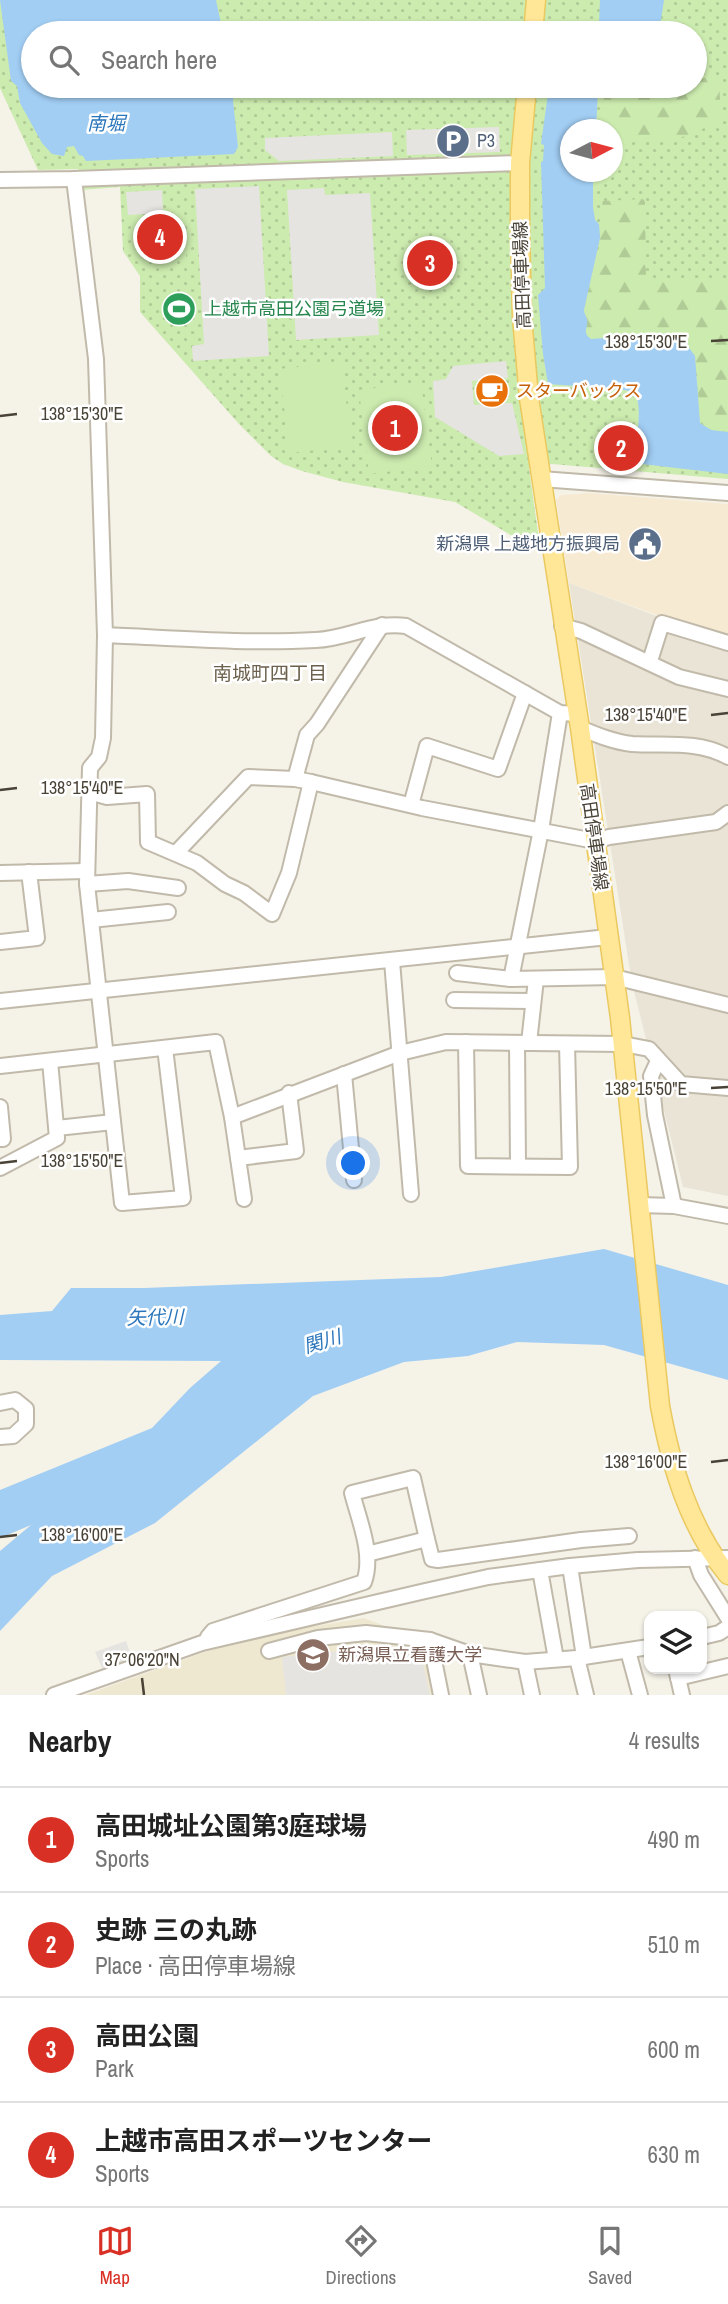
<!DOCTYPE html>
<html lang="en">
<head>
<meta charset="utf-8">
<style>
  body { margin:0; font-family:"Archivo Narrow","Noto Sans JP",sans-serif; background:#f2f2f2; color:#222 }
  .controls { position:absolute; right:21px; bottom:21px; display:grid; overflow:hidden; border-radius:14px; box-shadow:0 2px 5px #0004 }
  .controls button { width:63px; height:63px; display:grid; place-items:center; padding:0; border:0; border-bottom:2px solid #e0e0e0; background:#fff; color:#222; font:35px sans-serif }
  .compass { position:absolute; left:560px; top:119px; width:63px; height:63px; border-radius:50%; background:#fff; box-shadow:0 2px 5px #0004; rotate:84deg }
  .you { position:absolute; left:354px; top:1164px; width:24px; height:24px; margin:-18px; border:5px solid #fff; border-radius:50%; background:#1a73e8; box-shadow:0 0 0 10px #1a73e833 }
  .badge { display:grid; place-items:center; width:46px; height:46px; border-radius:50%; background:#d93025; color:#fff; font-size:23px; font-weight:700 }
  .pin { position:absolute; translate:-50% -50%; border:4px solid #fff; box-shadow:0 2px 7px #0006 }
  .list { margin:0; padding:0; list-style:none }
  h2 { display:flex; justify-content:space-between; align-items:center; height:91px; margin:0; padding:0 28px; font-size:30px }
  h2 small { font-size:23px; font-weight:400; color:#767676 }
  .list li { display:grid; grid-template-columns:46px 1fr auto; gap:21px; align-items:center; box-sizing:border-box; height:105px; padding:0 28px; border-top:2px solid #e0e0e0 }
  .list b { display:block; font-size:26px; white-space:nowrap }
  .list p { margin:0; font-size:23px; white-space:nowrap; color:#767676 }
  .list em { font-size:23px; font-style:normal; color:#767676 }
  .icon { flex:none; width:38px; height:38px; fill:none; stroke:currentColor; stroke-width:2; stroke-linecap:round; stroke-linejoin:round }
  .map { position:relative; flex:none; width:728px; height:1695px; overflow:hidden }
  .search { position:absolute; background:#fff; box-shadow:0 2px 5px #0004; left:21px; right:21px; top:21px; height:77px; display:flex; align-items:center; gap:18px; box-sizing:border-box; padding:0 24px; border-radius:38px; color:#767676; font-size:26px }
  .sheet { height:511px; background:#fff }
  nav { display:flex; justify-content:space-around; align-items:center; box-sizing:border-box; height:98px; border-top:2px solid #e0e0e0; background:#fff; font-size:19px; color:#767676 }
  nav a { display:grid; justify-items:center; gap:4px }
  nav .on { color:#d93025 }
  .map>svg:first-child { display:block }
  .residential { fill:#e9e4d6 }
  .commercial { fill:#f7ead2 }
  .education { fill:#efe8d1 }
  .green { fill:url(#green-dots); fill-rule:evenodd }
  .forest { fill:url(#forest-firs) }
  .pitch { fill:#ccebaf }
  .parking { fill:#e6e4e0 }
  .water { fill:#a2cef4 }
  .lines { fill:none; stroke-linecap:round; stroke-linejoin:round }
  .minor-casing { stroke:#c1baaa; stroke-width:18 }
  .major-casing { stroke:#eac961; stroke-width:21 }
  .minor { stroke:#fff; stroke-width:14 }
  .major { stroke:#ffe797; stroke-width:18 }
  .ticks { fill:none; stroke:#494236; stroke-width:2.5 }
  .labels { text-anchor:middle; stroke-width:5; stroke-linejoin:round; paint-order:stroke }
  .service-label { font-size:18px; fill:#4e5e75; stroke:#fff; text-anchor:start }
  .street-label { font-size:18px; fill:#494236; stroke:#fff }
  .leisure-label { font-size:18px; fill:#27864d; stroke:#fff; text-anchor:start }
  .food-label { font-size:18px; fill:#c56008; stroke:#fff; text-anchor:start }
  .education-label { font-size:18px; fill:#785e54; stroke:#fff; text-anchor:start }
  .water-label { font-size:19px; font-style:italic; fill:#2975bb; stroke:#fff }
  .neighbourhood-label { font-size:19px; fill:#6c614d; stroke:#fff }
  .ticks-label { font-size:18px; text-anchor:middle; fill:#494236; stroke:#fff; stroke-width:5; stroke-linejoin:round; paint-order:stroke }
</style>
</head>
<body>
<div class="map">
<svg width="728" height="1695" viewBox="0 0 728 1695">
  <defs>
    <pattern id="green-dots" width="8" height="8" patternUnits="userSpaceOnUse" patternTransform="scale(1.75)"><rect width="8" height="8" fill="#ccebaf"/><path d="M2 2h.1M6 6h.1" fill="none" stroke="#b1cb97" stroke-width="1.8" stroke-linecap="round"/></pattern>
    <pattern id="forest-firs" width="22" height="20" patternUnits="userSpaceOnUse" patternTransform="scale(1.75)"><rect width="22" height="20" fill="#ccebaf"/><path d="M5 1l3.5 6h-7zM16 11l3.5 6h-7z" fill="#b1cb97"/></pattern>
  </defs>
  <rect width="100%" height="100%" fill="#f5f2e8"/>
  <polygon class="residential" points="569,583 728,643 728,1196 683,1187 632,983"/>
  <polygon class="commercial" points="589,493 728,504 728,638 698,630 569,583 556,500 561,495"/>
  <polygon class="education" points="364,1618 427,1642 437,1695 85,1695 244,1638"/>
  <path class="green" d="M0 0H728V479L552 464 529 468 540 547 536 550 455 502 343 482 302 471 283 464 271 456 239 424 140 312V276L123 251 120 187 80 190 78 169 38 170 0 88ZM33 33H695V86H33ZM570 130H612V172H570Z"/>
  <g class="forest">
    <polygon points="714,77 719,80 721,118 719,122 680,138 613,138 612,130 603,130 604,89 606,86 695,86 695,79"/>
    <path d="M643 199 645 202 646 279 728 280V432L711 430 700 423 697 374 678 333 591 339C584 336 584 329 587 322 579 299 598 265 600 240 601 226 599 216 603 201Z"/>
  </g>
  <g class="pitch">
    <polygon points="184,215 186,258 135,260 133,217"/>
    <polygon points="341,362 352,446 290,453 279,369"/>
    <polygon points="421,382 432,466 369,474 359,390"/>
  </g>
  <g class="parking">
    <polygon points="499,127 500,152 407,155 406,130"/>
    <polygon points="392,132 393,156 279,161 265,150 265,138"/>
    <polygon points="259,186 269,356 193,361 192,346 204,344 195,189"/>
    <polygon points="324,188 325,195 370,193 379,335 296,340 287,190"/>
    <polygon points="162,190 163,213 128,215 126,192"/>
    <polygon points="506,361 508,378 472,381 474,405 512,403 524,454 499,456 435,417 433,381 446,379 453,366"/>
    <polygon points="126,1641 133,1661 104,1672 95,1652"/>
    <polygon points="419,1646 430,1695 286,1695 282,1657 377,1647 378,1651"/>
  </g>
  <g class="water">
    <polygon points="0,0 216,0 223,33 33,33 33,86 234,86 233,101 238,147 234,154 86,161 83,156 79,155 74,146 67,147 64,156 52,154 42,143 20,103 17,86 11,81"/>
    <polygon points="600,0 664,0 659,33 554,33 554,31 594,30 599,24"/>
    <path d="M549 86H604L598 90 596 129 570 130V172H593V207L595 220 599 224 600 238 584 310C584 313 586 316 587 319 589 327 581 332 591 339L676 333 679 334 695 356 700 423 711 430 728 432V474L642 464 638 462C633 442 645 407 634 392L619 389 548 384 543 354 538 295 545 288 541 162 543 161 544 145 541 144Z"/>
    <polygon points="604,1249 728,1285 728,1380 604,1345 517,1342 468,1356 404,1362 313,1396 155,1523 52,1576 0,1631 0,1551 31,1525 0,1538 0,1490 152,1428 190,1388 221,1361 0,1360 0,1315 52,1311 71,1288 144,1288 441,1277"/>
  </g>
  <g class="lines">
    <g class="minor-casing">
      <g id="minor">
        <polyline points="74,179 96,359 105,635 103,738 99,757 90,768 87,884 122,1203 183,1198 165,1048"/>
        <polyline points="0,180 74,179 520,163"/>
        <polyline points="541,479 728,493"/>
        <polyline points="562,626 581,631 679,677 728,689"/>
        <path d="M105 635C175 638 246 644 316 640 347 639 375 621 406 626L560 713 577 714"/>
        <polyline points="650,661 662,623 728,643"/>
        <path d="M580 728C597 735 614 742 632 744 665 746 698 740 728 757"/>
        <polyline points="295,779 307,735 317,724 382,625"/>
        <polyline points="89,792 107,797 147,794 148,842 197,863 225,884 244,893 272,914 289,873 311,782"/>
        <polyline points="411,805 427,746 498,769 525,693"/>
        <polyline points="176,853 248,777 295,779 311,782 422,808 595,841 609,837 716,822 728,813"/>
        <polyline points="0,873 87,871"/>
        <polyline points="87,884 128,881 178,888"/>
        <polyline points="91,920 168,912"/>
        <polyline points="0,942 37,938 29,872"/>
        <polyline points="392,961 411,1194"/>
        <polyline points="457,973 511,979 614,977 728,1005"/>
        <polyline points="511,979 541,830 560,713"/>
        <polyline points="454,1000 533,1001"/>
        <polyline points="0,1001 608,937"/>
        <polyline points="466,1042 468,1166 570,1167 567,1044"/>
        <polyline points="517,1043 518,1166"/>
        <polyline points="529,1043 536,979"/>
        <polyline points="658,1061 651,1076 655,1115 674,1206"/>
        <polyline points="0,1066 216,1042 232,1117 244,1199"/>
        <polyline points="344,1074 354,1180"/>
        <polyline points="0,1107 3,1139 0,1139"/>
        <polyline points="232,1117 400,1053 446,1042 623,1044 649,1049 681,1084 728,1088"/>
        <polyline points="57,1128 113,1122"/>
        <polyline points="238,1158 296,1151 289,1093"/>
        <polyline points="0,1168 57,1138 50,1061"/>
        <polyline points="639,1205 674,1206 728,1216"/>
        <polyline points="0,1403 15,1400 26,1409 26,1424 13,1436 0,1437"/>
        <polyline points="427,1539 432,1559 438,1560 581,1540 629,1536"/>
        <polyline points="695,1558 701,1575 728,1618"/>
        <path d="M208 1637 213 1631 364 1582C374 1555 359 1520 352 1493L413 1478 427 1539 367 1554"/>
        <polyline points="702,1637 719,1633 728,1627"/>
        <polyline points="430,1640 441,1695"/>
        <polyline points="269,1651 318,1638 366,1633 430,1640 470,1654 525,1662 577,1658 649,1647"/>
        <polyline points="628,1651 640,1695"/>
        <polyline points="470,1654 479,1695"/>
        <polyline points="584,1657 570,1566 638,1560 728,1558"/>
        <polyline points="577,1658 586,1695"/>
        <polyline points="556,1659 540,1570 570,1566"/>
        <polyline points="525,1662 532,1695"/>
        <polyline points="676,1669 682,1695"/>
        <polyline points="678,1678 728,1666"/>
        <polyline points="54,1695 202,1643 421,1592 488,1577 540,1570"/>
      </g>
    </g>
    <g class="major-casing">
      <g id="major">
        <polyline points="533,33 536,0"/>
        <path d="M527 86 520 163V230L522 317 529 398 580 728 620 1018 660 1406C671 1466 689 1527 728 1575"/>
      </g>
    </g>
    <use href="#minor" class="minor"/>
    <use href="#major" class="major"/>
  </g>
  <path class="ticks" d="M711 341 728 340M0 416 17 414M711 715 728 713M0 790 17 788M711 1088 728 1087M0 1163 17 1161M711 1462 728 1460M0 1537 17 1535M142 1678 144 1695"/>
  <defs>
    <g id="parking-disc" transform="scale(1.75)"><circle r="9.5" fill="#5c6f8a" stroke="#fff"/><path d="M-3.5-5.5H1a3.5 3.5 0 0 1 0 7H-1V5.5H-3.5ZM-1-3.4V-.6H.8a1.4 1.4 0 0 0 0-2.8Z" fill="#fff"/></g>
    <g id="stadium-disc" transform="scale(1.75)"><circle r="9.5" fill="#2e9e5b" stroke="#fff"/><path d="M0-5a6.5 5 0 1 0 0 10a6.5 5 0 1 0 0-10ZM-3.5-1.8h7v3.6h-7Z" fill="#fff"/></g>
    <g id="cafe-disc" transform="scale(1.75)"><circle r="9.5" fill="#e8710a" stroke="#fff"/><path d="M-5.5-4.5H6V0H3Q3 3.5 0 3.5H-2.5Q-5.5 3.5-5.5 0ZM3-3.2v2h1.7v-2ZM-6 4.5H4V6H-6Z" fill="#fff"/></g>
    <g id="civic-disc" transform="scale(1.75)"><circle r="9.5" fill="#5c6f8a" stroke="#fff"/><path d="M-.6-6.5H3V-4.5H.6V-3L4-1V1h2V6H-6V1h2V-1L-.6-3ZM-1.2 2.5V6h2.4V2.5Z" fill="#fff"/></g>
    <g id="school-disc" transform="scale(1.75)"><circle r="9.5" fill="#8d6e63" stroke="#fff"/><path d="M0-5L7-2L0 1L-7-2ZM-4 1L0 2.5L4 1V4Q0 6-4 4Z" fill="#fff"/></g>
  </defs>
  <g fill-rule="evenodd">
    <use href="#parking-disc" x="453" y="141"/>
    <use href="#stadium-disc" x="179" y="309"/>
    <use href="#cafe-disc" x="492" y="391"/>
    <use href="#civic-disc" x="645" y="544"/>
    <use href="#school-disc" x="313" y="1655"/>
  </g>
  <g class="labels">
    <g class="service-label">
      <text x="477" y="147">P3</text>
      <text x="620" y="550" text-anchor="end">新潟県 上越地方振興局</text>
    </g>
    <g class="street-label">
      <text transform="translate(522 275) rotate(-92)" y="6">高田停車場線</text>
      <text transform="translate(594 837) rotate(82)" y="6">高田停車場線</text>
    </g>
    <g class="leisure-label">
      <text x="204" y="315">上越市高田公園弓道場</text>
    </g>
    <g class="food-label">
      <text x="516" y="397">スターバックス</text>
    </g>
    <g class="education-label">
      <text x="338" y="1661">新潟県立看護大学</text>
    </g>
    <g class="water-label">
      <text x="106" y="130">南堀</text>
      <text transform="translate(155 1317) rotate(-1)" y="7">矢代川</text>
      <text transform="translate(322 1341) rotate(-17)" y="7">関川</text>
    </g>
    <g class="neighbourhood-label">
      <text x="270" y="680">南城町四丁目</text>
    </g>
  </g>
  <g class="ticks-label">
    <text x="646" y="348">138°15'30"E</text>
    <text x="82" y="420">138°15'30"E</text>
    <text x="646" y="721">138°15'40"E</text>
    <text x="82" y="794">138°15'40"E</text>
    <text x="646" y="1095">138°15'50"E</text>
    <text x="82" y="1167">138°15'50"E</text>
    <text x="646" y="1468">138°16'00"E</text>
    <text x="82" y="1541">138°16'00"E</text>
    <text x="142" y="1666">37°06'20"N</text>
  </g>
</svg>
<div class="controls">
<button><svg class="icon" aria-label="layers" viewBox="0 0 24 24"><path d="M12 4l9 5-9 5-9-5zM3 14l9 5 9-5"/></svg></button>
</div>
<svg class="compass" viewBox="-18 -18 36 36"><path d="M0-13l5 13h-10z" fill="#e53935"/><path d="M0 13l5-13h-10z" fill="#767676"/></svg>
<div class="you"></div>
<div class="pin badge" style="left:395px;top:428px">1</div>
<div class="pin badge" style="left:621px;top:448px">2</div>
<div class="pin badge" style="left:430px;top:263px">3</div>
<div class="pin badge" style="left:160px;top:237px">4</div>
<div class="search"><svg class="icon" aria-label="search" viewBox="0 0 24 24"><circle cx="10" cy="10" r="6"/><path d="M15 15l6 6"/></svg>Search here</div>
</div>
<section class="sheet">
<h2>Nearby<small>4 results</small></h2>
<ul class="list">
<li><span class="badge">1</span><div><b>高田城址公園第3庭球場</b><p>Sports</p></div><em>490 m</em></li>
<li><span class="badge">2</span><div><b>史跡 三の丸跡</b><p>Place · 高田停車場線</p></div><em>510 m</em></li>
<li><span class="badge">3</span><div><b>高田公園</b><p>Park</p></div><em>600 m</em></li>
<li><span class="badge">4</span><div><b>上越市高田スポーツセンター</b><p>Sports</p></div><em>630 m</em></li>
</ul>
</section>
<nav>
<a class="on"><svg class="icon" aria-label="map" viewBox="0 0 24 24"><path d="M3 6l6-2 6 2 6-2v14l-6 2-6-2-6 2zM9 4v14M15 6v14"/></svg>Map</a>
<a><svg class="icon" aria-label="directions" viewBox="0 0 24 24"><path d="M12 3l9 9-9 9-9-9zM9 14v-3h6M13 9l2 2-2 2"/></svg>Directions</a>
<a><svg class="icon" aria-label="saved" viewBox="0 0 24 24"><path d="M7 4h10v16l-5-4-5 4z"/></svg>Saved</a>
</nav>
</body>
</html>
